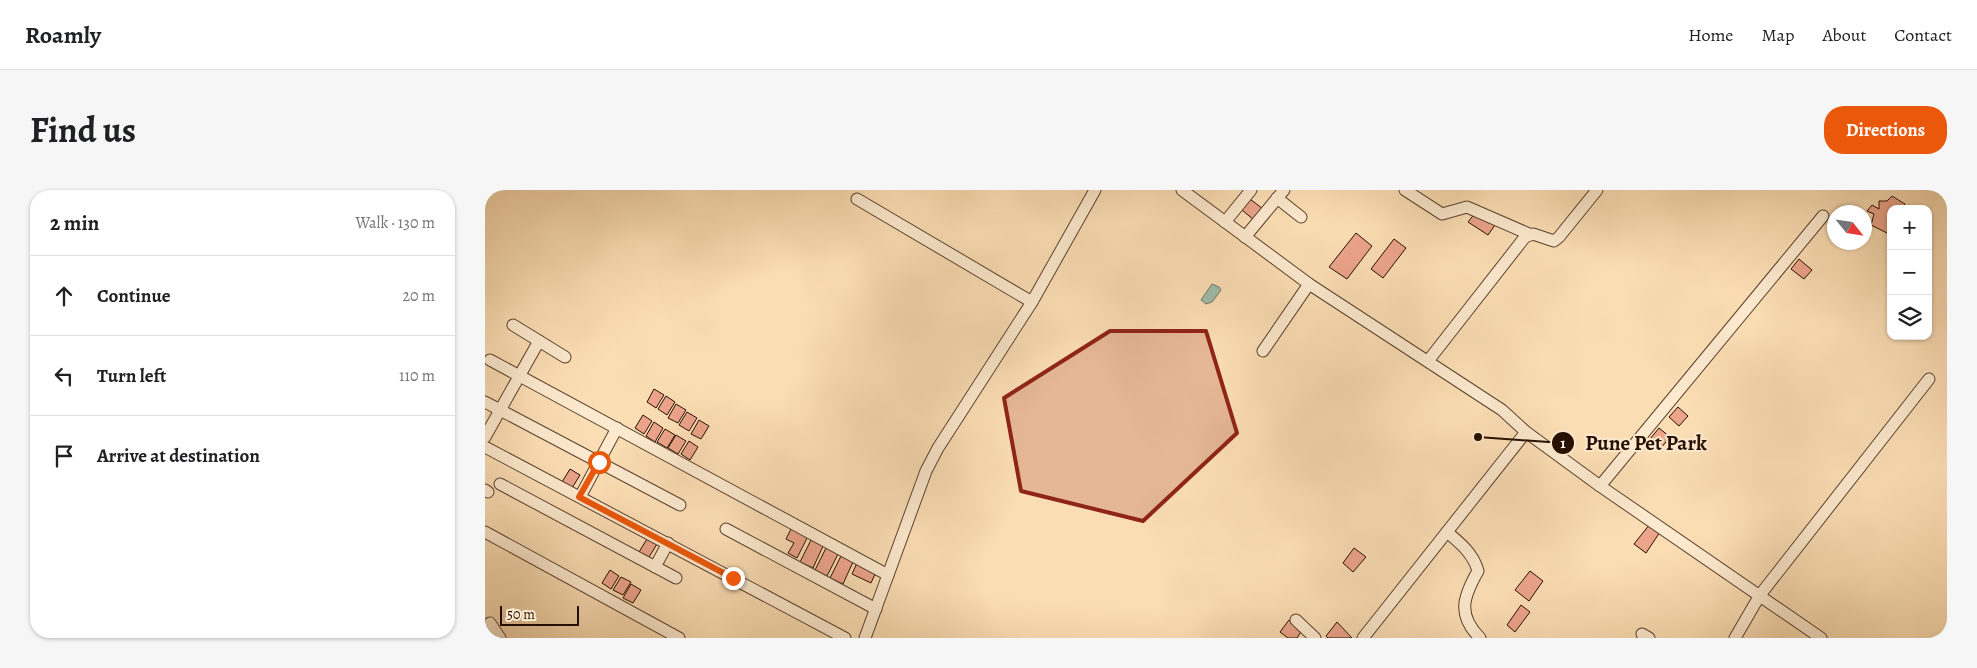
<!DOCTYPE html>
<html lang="en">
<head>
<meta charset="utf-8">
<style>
  body { margin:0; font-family:Alegreya,serif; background:#f6f6f6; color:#202124 }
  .controls { position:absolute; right:15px; top:15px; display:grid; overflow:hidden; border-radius:10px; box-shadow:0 1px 4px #0004 }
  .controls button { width:45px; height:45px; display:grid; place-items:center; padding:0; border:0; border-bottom:1px solid #e0e0e0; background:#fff; color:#202124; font:25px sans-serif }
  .compass { position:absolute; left:1342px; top:15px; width:45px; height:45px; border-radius:50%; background:#fff; box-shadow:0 1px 4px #0004; rotate:120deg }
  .scale { position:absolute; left:15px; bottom:12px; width:79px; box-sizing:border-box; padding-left:5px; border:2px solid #260f00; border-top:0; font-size:14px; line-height:18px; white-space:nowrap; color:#260f00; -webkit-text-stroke:4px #fce9ce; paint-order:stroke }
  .stop { position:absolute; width:15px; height:15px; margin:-11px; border:4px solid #ea580c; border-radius:50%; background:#fff }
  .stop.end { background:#ea580c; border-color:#fff; box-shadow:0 1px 5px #0008 }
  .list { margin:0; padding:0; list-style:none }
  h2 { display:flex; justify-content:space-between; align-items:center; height:65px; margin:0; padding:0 20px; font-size:21px }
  h2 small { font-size:16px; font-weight:400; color:#757577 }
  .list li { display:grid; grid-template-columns:32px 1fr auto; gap:15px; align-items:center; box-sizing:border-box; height:80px; padding:0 20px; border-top:1px solid #e0e0e0 }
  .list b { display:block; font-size:19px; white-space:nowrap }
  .list em { font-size:16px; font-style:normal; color:#757577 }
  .icon { flex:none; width:28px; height:28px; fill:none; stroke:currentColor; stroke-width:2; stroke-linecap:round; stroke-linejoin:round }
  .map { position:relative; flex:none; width:1462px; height:448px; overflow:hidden; border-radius:20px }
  header { display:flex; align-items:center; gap:30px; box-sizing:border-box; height:70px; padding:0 25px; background:#fff; border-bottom:1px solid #e0e0e0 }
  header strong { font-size:24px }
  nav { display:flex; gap:28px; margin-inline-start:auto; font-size:18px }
  .intro { display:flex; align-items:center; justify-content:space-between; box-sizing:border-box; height:120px; padding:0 30px }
  h1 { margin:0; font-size:35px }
  .button { padding:12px 22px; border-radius:20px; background:#ea580c; color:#fff; font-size:18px; font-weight:700 }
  main { display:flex; gap:30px; padding:0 30px }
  aside { flex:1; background:#fff; border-radius:20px; box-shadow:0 1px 4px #0004 }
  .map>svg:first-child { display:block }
  .water { fill:#9fbcaa; stroke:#6f7766 }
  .building { fill:#eca48b; stroke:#260f00 }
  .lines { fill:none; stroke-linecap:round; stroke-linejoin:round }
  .minor-casing { stroke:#5b422d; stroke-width:13 }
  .minor { stroke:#fce9ce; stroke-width:11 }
  .route { stroke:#ea580c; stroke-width:6 }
  .marked { fill:#8f2418; fill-opacity:0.2; stroke:#8f2418; stroke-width:4; stroke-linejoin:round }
  .leader { fill:none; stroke:#260f00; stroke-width:2 }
  .callout-dot { fill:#260f00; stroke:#fce9ce; stroke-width:2 }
  .mark-label { font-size:15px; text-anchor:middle; font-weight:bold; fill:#fff }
  .callout-label { font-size:21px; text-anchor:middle; font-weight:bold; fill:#260f00; stroke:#fce9ce; stroke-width:4; stroke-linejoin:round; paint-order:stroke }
</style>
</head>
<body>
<header>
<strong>Roamly</strong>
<nav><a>Home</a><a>Map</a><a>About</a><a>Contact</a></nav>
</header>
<div class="intro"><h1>Find us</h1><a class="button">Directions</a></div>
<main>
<aside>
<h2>2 min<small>Walk · 130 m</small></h2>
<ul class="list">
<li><svg class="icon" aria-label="ahead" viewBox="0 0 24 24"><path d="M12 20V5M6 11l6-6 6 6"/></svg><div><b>Continue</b></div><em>20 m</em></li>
<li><svg class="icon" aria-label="left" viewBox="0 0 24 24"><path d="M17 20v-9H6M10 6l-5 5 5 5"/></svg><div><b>Turn left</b></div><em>110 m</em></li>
<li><svg class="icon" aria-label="arrive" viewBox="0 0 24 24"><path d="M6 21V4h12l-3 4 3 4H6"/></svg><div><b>Arrive at destination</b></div></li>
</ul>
</aside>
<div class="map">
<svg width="1462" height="448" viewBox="0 0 1462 448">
  <rect width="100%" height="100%" fill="#fbddb4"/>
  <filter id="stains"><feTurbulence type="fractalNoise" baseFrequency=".004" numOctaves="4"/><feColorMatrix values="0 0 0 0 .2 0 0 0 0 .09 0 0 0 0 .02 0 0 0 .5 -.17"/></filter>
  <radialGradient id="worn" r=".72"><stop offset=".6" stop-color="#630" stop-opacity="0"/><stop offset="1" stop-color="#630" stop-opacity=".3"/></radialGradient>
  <polygon class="water" points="727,94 734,97 736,100 727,112 721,114 716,110"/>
  <g class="building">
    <polygon points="1407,6 1420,14 1417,19 1406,19 1406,45 1386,35 1389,24 1382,21 1387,15 1394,19 1394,11 1402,11"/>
    <polygon points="765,9 778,19 769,30 757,20"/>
    <polygon points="991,22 1010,35 1003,45 983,32"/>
    <polygon points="871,43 887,56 862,89 844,77"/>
    <polygon points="909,49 921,58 898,88 886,79"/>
    <polygon points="1314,69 1327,80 1319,89 1306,79"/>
    <polygon points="169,199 179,205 171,218 162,212"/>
    <polygon points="181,206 190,212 182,225 173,219"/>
    <polygon points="191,214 201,220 193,233 183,228"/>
    <polygon points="1193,217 1203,226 1194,236 1184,227"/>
    <polygon points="202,222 212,228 204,241 194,235"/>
    <polygon points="158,225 167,231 159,244 150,238"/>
    <polygon points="214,230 224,236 216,249 206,244"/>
    <polygon points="169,232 178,238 170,252 161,246"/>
    <polygon points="1174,238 1185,247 1176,258 1165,249"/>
    <polygon points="180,239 190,245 182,258 172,252"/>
    <polygon points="191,245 201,251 193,264 183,258"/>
    <polygon points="204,251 213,257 205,270 196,264"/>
    <polygon points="85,279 95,285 87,298 77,292"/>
    <polygon points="1165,334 1175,342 1161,363 1149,354"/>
    <polygon points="307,337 323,346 312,368 303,363 309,353 301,349"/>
    <polygon points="162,349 172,354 164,367 154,362"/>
    <polygon points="326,350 338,356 328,378 315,372"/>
    <polygon points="341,358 353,364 342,386 330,380"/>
    <polygon points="869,358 881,367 868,382 858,373"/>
    <polygon points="356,366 368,372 358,394 345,388"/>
    <polygon points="372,373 391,382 386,393 367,384"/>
    <polygon points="125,380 134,386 126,399 117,393"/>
    <polygon points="1045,381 1058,391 1044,411 1030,400"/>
    <polygon points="136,387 146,392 138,405 128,400"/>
    <polygon points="146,394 156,400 148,413 138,408"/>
    <polygon points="1036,415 1045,422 1030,442 1022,435"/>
    <polygon points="804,430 817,440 812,448 803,448 795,442"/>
    <polygon points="852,432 867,448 843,448 841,446"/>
  </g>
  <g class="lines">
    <g class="minor-casing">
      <g id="minor">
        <polyline points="697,0 824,94 1017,220 1041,242 1115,296 1336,448"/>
        <polyline points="920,0 957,24 982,17 1044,44"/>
        <polyline points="792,8 816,27"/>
        <polyline points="372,9 547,112"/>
        <polyline points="740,32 766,0"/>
        <polyline points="760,47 799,0"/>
        <polyline points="28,135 80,167"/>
        <polyline points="778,161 824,94"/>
        <polyline points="5,170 403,385"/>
        <polyline points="943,171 1040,47 1048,44 1069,51 1074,47 1112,0"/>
        <polyline points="0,212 195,315"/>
        <polyline points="0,247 54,151"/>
        <polyline points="0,257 360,448"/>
        <polyline points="15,294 191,388"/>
        <polyline points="1115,296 1338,26"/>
        <polyline points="0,300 3,302"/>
        <polyline points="95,307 132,238"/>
        <polyline points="241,339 391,419"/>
        <polyline points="0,342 194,448"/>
        <path d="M962 342C975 353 988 363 993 381 978 407 972 425 995 448"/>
        <polyline points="170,377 183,353"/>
        <polyline points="811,430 830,448"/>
        <polyline points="5,433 15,448"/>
        <polyline points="1157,444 1164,448"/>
        <polyline points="380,448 441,281 453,258 547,112 610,0"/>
        <polyline points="878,448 1041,242"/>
        <polyline points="1250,448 1275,405 1444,189"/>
      </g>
    </g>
    <use href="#minor" class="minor"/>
  </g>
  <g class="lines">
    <polyline class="route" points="114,272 94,307 248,388"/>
  </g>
  <path class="marked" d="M625 141H721L752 243 658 331 536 301 519 208Z"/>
  <path class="leader" d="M993 247L1078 253"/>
  <g class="callout-dot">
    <circle cx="993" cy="247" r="5"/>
    <circle cx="1078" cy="253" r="12"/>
  </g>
  <g class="mark-label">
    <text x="1078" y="258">1</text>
  </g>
  <g class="callout-label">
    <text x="1161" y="260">Pune Pet Park</text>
  </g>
  <rect width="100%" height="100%" filter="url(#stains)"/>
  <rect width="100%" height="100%" fill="url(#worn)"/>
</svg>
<div class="controls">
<button>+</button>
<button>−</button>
<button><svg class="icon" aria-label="layers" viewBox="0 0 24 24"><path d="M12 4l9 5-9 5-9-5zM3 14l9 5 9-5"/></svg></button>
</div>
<svg class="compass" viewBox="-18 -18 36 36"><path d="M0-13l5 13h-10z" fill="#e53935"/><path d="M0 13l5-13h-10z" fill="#757577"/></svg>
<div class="scale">50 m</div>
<div class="stop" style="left:114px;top:272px"></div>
<div class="stop end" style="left:248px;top:388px"></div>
</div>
</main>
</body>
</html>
